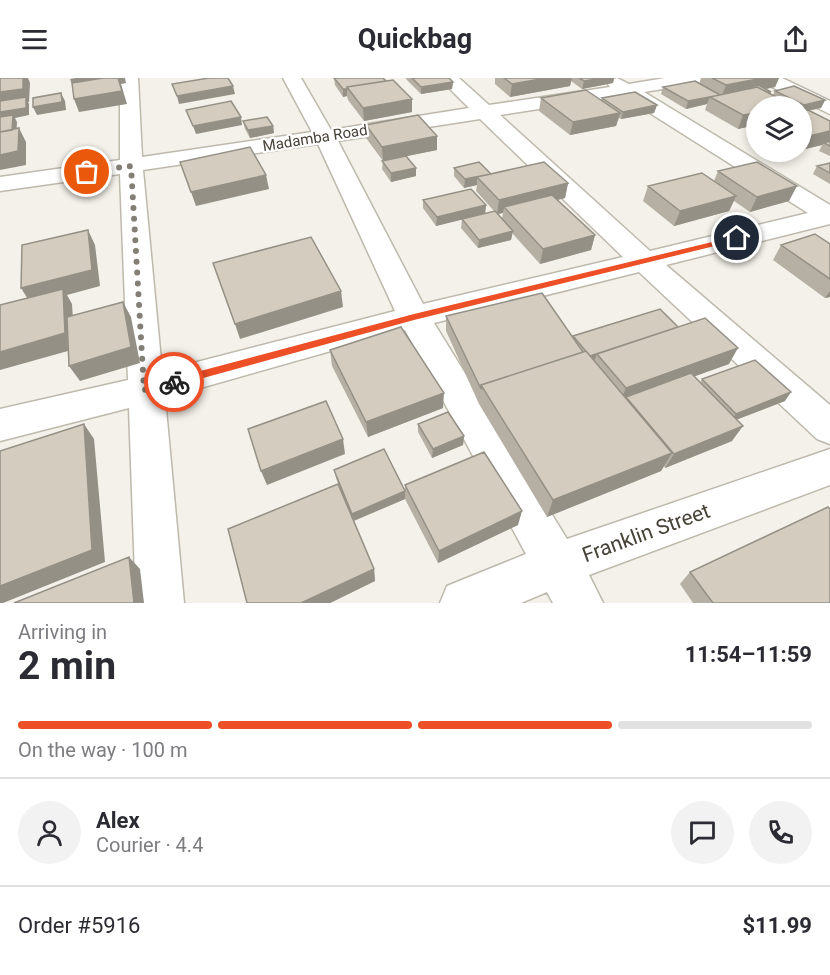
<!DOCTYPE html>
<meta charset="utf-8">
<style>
body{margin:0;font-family:Roboto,sans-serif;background:#f2f2f3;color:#2b2b33;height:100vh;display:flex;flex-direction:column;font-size:22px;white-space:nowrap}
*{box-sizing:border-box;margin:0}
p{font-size:20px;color:#7c7c81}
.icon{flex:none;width:33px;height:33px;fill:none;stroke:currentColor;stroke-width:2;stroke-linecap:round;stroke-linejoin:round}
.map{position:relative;height:525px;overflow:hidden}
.sheet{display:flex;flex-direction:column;background:#fff;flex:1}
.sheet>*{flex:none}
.buttons{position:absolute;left:746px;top:18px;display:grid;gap:12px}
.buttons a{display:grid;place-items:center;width:66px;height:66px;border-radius:50%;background:#fff;box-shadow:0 3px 9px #0003;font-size:30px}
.pin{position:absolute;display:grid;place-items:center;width:51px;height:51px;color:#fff;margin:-26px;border:3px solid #fff;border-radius:50%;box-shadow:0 2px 6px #0007}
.courier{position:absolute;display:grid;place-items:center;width:60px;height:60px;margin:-30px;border:4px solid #ed4f26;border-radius:50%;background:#fff;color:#222;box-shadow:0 2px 8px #0007}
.headline em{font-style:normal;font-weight:700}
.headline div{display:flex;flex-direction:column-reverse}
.headline{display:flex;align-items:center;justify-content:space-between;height:102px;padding:0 18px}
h1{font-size:39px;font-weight:700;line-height:45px}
.bar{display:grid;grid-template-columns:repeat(4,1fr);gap:9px 6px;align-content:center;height:72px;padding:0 18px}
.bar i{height:8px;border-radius:4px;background:#e1e1e2}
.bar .selected{background:#ed4f26}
.bar p{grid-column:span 4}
.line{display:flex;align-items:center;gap:15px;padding:0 18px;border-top:2px solid #e1e1e2}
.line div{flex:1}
.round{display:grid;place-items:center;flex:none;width:63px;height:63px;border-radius:32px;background:#f2f2f3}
header{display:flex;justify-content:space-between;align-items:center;height:78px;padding:0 18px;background:#fff;font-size:27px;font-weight:700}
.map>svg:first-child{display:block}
</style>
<header><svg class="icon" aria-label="menu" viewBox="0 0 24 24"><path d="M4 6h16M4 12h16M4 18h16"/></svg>Quickbag<svg class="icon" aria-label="share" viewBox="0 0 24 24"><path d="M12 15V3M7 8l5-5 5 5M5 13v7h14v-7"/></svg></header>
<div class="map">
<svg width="830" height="525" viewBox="0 0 830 525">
<rect width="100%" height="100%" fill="#f3f1e9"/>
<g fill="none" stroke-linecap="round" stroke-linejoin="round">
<defs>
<path id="minor" d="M120,0H138L142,79L312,54L283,0H301L331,52L469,30L439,0H459L489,27L610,9L608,6L611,2L617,0L629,6L665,0H709L706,4L700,5L644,14L830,127V146L666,187L830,327V366L817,361L639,194L434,245L567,461L830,371V407L589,497L603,525H553L547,514L521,525H440L447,508L526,476L405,252L165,320L184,525H136L129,330L0,363V331L128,302L120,96L0,113V99L120,82ZM623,18L808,135L650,173L500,37ZM480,41L623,179L423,226L338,63ZM318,66L395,233L162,293L143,92Z
M758,0H782L830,23V36L761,4Z"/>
</defs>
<use href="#minor" stroke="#beb9ac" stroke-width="3"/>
<use href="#minor" fill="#fff" fill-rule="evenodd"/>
</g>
<path fill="#b6b0a4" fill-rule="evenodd" d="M334,0L412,34L364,43L348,22L347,18L343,19L335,7Z
M406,0H449L453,4L452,11L421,16L406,1Z
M495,0H614L613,5L582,11L571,3L570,8L510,19L495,6Z
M701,0H779L775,9L766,11L770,15L773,17L775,13L825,22L821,30L808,33L830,43V78L819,73L822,67L801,72V28H756V47L738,51L705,32L707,26L686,31L661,16L663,9L699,6Z
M541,20L601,22L602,20L657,27L654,35L621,41L619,40L616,48L570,57L539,33Z
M243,43L273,48L274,55L250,60L245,51Z
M366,47L437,72L406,78L416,98L391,104L382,91L383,83L366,60Z
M830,85V106L813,96L817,88Z
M454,90L491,96L568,105L565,120L557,122L595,157L591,172L540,186L512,155L511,162L478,170L461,150L462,141L436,148L423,130V122L486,127L485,136L494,133L476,113L477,107L464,110L454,98ZM503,135L502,141L498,136Z
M718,93L789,123L750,134L734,123L729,133L674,148L643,123L648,108L714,103Z
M830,166V219L825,220L773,182L781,167Z
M446,238L573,259V258L678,249L729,286L694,298L700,305L702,301L785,323L736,342L732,363L665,390L664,388L661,393L547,439L479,326L446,253Z
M330,272L443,330L368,359L332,288Z
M418,346L464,358L463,367L432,380L418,354Z
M334,392L405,413V421L354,443L374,491L375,503L330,525H247L345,424L336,400Z
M405,407L518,447L438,485L405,421Z
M690,494L830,525H693L680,506Z"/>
<path fill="#949086" d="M23,0H28L30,5L29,24H28L29,26V37L15,40L17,44L16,61L0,42V14Z
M76,0H125L126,5L121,6L127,26L79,34L74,21L75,14L70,1Z
M546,0H572L570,8L510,19L512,6Z
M603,0H614L613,5L582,11L584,3Z
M763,0H779L775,9L754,13L746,10L744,15L721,20L726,7Z
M453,4L452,11L421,16V9Z
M233,8L235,16L179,26L177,18Z
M343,11H347V18L343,19Z
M61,15L65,23L66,32L37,37L33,29Z
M710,19L707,26L686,31L688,23Z
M412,21V34L364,43L363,30Z
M825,22L821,30L801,34L804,27Z
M657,27L654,35L621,41L623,34Z
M620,35L616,48L570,57L573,44Z
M756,35V47L738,51L743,37Z
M241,39L242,47L196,56L193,48Z
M273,48L274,55L250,60L248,52Z
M19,50L26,64V87L0,92V77Z
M830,53V65H824L822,67L801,72V60Z
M437,58V72L383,83L382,69Z
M416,90V98L391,104V95Z
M266,97L269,111L196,128L191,114Z
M477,99V107L464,110L465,101Z
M568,105L565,120L508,134L504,129L503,135L497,136L499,122Z
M797,108L789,123L750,134L757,119Z
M736,118L729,133L674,148L680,133Z
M486,127L485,136L436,148L437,139Z
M88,152L95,167L100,208L67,217L72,226L75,271L0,292V274L31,226L21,210Z
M513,153L511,162L478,170L479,162Z
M595,157L591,172L540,186L543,171Z
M341,213L343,229L240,261L235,246Z
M830,213V219L825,220Z
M123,224L131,239L140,285L80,303L69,288Z
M678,249L597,276L594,284L589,278Z
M738,270L729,286L629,322L626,319L624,323L619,325L626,310Z
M791,314L785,323L730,344L736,336Z
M444,315L443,330L368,359L366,344Z
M84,346L94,361L105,484L3,525H0V508Z
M743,348L732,363L665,390L674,376Z
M464,358L463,367L432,380L433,371Z
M343,361L345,376L267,407L261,393Z
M672,375L661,393L547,439L553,422Z
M405,413V421L353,443L352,436Z
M522,433L518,447L438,485L439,473Z
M129,479L140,491L144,525H134Z
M374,491L375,503L330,525H301Z"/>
<path fill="#d4cdbf" stroke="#949086" stroke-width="1.5" d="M0,0H23V11L0,14Z
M103,0H118L122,13L74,21L72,5Z
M209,0H228L233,8L177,18L172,6Z
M334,0H383L386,3L347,9V11H343Z
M412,0H449L453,4L421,9Z
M504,0H546L512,6Z
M579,0H603L584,3Z
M712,0H763L726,7Z
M393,2L412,21L363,30L347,9Z
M695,3L720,17L688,23L663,9Z
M758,7L771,14H767L757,9L749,11L746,10Z
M794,8L825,22L804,27L775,13Z
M757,9L792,27L784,28H756V35L743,37L710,19Z
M586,12L620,35L573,44L541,20Z
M635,14L657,27L623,34L602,20Z
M61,15L62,24L33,29V20Z
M26,19V30L0,34V23Z
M231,23L241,39L193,48L186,32Z
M808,32L830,43V53L801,60V34Z
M13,37L12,52L0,54V39Z
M418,37L437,58L382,69L366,47Z
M267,39L273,48L248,52L243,43Z
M19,50L18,73L0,77V54Z
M830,63V68L824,65Z
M250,69L266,97L191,114L180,84Z
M406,78L416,90L391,95L382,83Z
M479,84L491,96L465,101L454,90Z
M544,84L568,105L499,122L477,99Z
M757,84L797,108L757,119L718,93Z
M830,85V95L817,88Z
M702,95L736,118L680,133L648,108Z
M471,111L486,127L437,139L423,122Z
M552,117L595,157L543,171L504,129Z
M495,133L513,153L479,162L462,141Z
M88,152L92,192L21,210L22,167Z
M815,156L830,166V201L781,167Z
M311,159L341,213L235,246L213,185Z
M63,211L65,255L0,274V227Z
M542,215L583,274L481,307V311L446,238Z
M123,224L131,269L69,288L67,239Z
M660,231L678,249L590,278L573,258Z
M705,240L738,270L626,310L597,276Z
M401,249L444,315L366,344L330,272Z
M586,273L672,375L553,422L481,307Z
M755,282L791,314L736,336L702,301Z
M691,295L743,348L674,376L626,319Z
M326,323L343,361L261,393L248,351Z
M448,334L464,358L433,371L418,346Z
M84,346L92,472L0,508V373Z
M384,371L405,413L352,436L334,392Z
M484,374L522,433L439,473L405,407Z
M338,406L374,491L301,525H247L228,451Z
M828,429L830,431V525H713L690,494Z
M129,479L134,525H14Z"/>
<path fill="#ed4f26" d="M737,158L741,160L739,162L414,242L174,308L169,304L174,300L414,236Z"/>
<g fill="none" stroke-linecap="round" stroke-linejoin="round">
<path stroke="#837f76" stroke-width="6" stroke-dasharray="0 10.8" d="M87,94L131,88L144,312L174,304"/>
</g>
<g text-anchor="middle" stroke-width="4.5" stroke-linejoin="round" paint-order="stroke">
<g font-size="15" fill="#474238" stroke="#fff">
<text transform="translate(315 60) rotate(-9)" y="5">Madamba Road</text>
</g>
<g font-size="21" fill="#474238" stroke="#fff">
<text transform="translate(646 455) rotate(-20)" y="7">Franklin Street</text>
</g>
</g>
</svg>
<div class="buttons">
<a><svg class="icon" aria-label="layers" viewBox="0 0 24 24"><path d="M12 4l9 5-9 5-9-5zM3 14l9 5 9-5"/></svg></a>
</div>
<div class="pin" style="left:87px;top:94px;background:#ea580c"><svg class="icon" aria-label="bag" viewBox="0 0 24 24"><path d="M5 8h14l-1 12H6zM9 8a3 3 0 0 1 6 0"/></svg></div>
<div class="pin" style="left:737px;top:160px;background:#1f2937"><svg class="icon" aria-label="home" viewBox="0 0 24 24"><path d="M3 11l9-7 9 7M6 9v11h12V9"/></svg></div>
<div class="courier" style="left:174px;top:304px"><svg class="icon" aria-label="bike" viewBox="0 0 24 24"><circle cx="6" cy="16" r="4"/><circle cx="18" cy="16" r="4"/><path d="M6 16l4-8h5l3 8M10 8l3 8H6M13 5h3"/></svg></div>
</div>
<section class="sheet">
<div class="headline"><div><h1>2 min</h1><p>Arriving in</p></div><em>11:54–11:59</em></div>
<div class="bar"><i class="selected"></i><i class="selected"></i><i class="selected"></i><i></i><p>On the way · 100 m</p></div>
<div class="line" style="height:108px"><a class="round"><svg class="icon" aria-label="person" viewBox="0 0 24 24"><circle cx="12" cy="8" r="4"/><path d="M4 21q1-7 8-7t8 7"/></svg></a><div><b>Alex</b><p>Courier · 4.4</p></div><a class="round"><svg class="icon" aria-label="chat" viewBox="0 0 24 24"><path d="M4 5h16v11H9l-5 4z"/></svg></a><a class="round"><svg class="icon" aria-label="phone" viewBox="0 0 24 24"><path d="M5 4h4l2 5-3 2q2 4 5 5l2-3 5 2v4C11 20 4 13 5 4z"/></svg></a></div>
<div class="line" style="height:78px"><div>Order #5916</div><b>$11.99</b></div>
</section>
